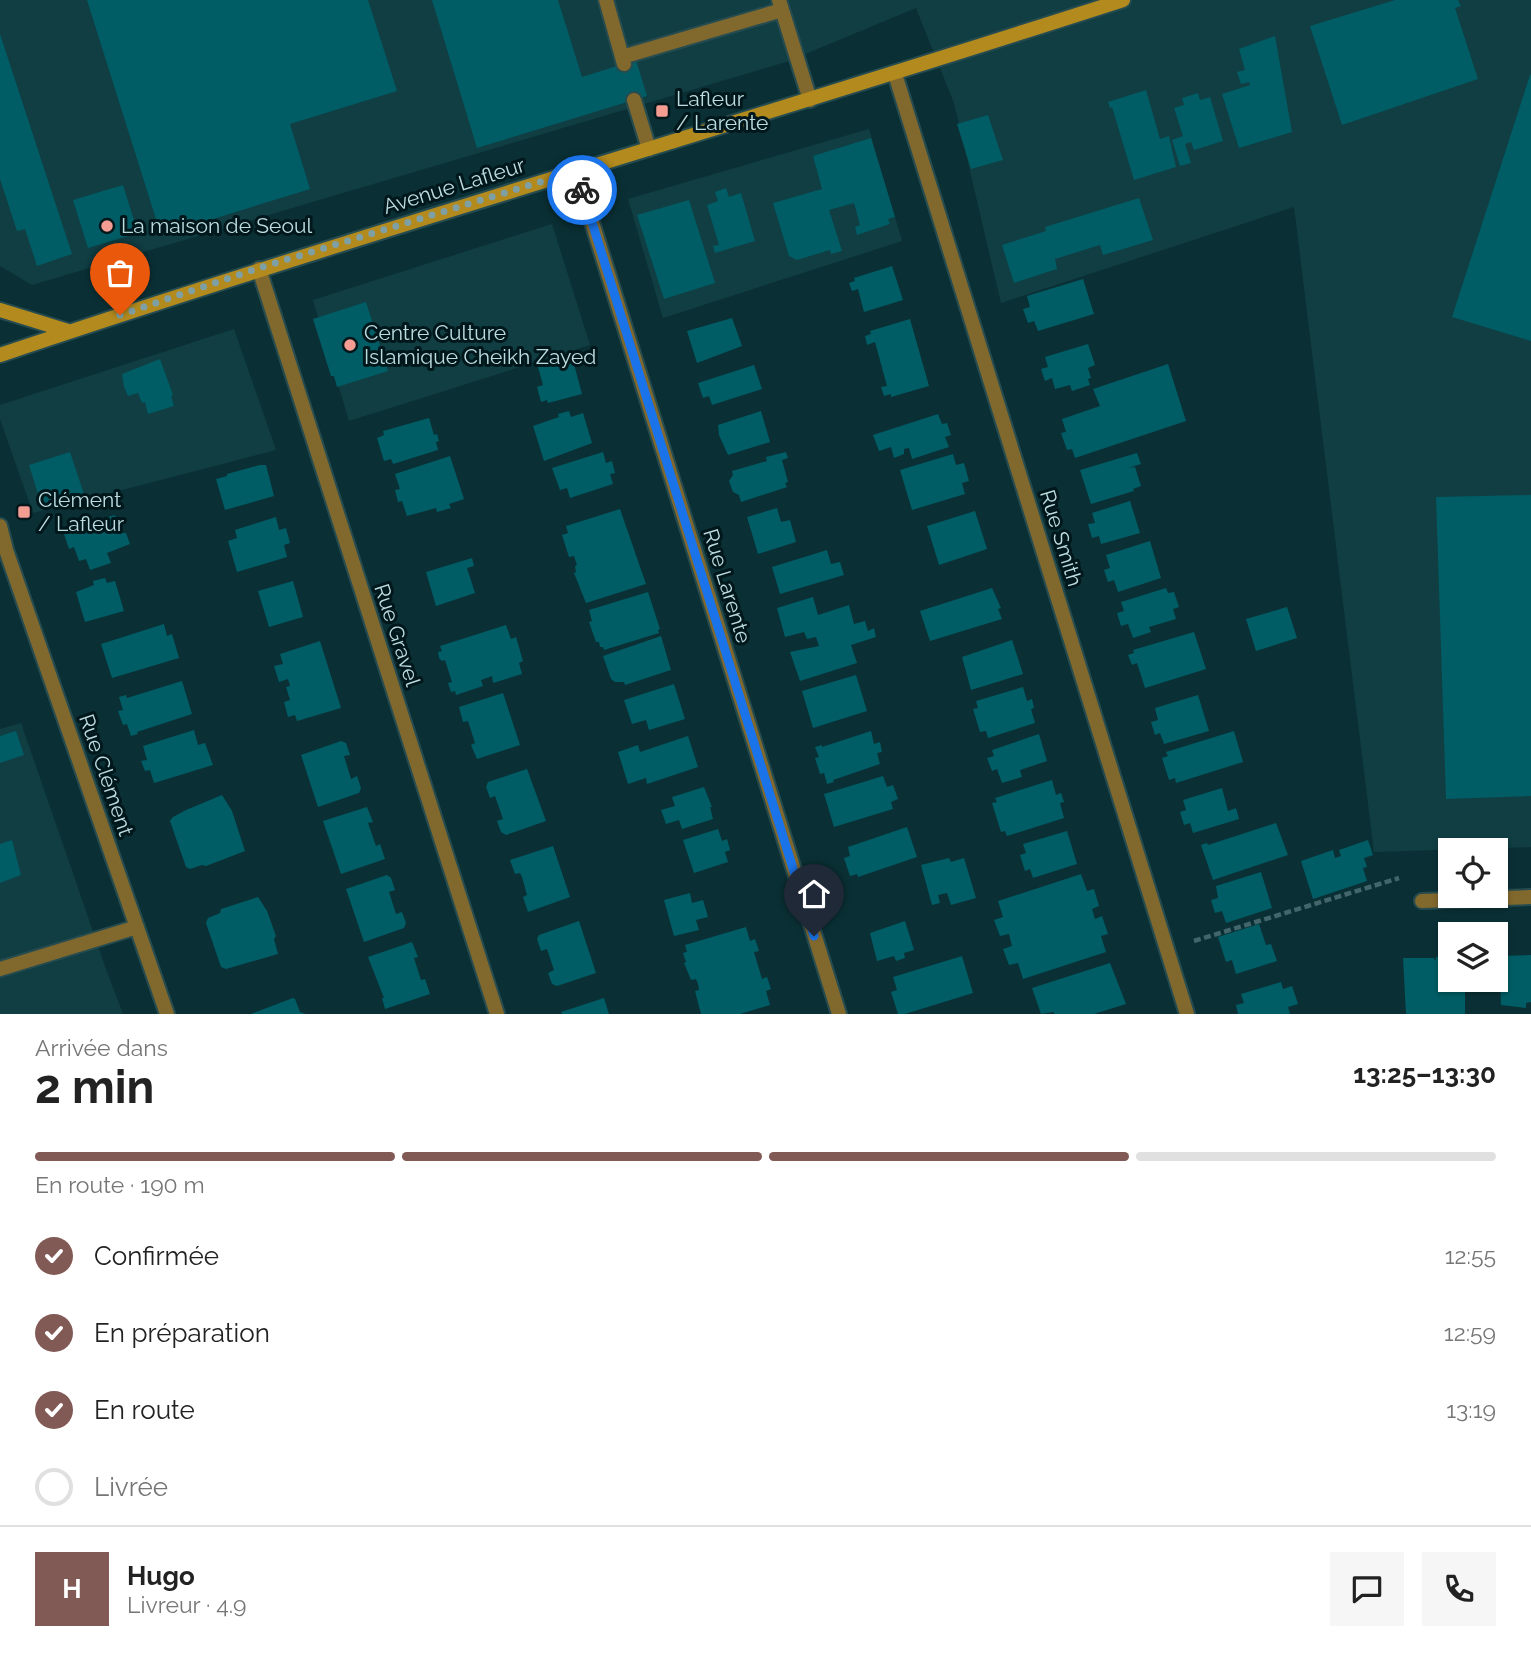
<!DOCTYPE html>
<html lang="fr">
<meta charset="utf-8">
<style>
body{margin:0;font-family:Raleway,sans-serif;background:#f6f6f6;color:#222;height:100vh;display:flex;flex-direction:column;font-size:26px;white-space:nowrap}
*{box-sizing:border-box;margin:0}
p{font-size:23px;color:#767676}
.icon{flex:none;width:38px;height:38px;fill:none;stroke:currentColor;stroke-width:2;stroke-linecap:round;stroke-linejoin:round}
.map{position:relative;height:1014px;overflow:hidden}
.details{display:flex;flex-direction:column;background:#fff;flex:1}
.details>*{flex:none}
.tools{position:absolute;left:1438px;top:838px;display:grid;gap:14px}
.tools a{display:grid;place-items:center;width:70px;height:70px;border-radius:0px;background:#fff;box-shadow:0 2px 5px #0004;font-size:35px}
.pin{position:absolute;display:grid;place-items:center;width:60px;height:60px;color:#fff;margin:-72px -30px;border-radius:50% 50% 50% 0;rotate:-45deg;box-shadow:0 0 7px #0007}
.pin .icon{rotate:45deg}
.courier{position:absolute;display:grid;place-items:center;width:70px;height:70px;margin:-35px;border:5px solid #1a73e8;border-radius:50%;background:#fff;color:#222;box-shadow:0 2px 9px #0007}
.headline em{font-style:normal;font-weight:700}
.headline div{display:flex;flex-direction:column-reverse}
.headline{display:flex;align-items:center;justify-content:space-between;height:119px;padding:0 35px}
h1{font-size:46px;font-weight:700;line-height:52px}
.bar{display:grid;grid-template-columns:repeat(4,1fr);gap:10px 7px;align-content:center;height:84px;padding:0 35px}
.bar i{height:9px;border-radius:5px;background:#e0e0e0}
.bar .active{background:#815955}
.bar p{grid-column:span 4}
.line{display:flex;align-items:center;gap:18px;padding:0 35px;border-top:2px solid #e0e0e0}
.line div{flex:1}
.round{display:grid;place-items:center;flex:none;width:74px;height:74px;border-radius:0px;background:#f6f6f6}
ol{padding:0 35px;list-style:none}
li{display:flex;align-items:center;gap:21px;height:77px}
li p{margin-inline-start:auto}
li .icon{padding:7px;border-radius:50%;background:#815955;color:#fff;stroke-width:4}
li:last-child{color:#767676}
li i{width:38px;height:38px;border:4px solid #e0e0e0;border-radius:50%}
.map>svg:first-child{display:block}
</style>
<div class="map">
<svg width="1531" height="1014" viewBox="0 0 1531 1014">
<rect width="100%" height="100%" fill="#0a3035"/>
<path fill="#103e43" d="M0,0H1531V847L1374,852L1294,207L1001,303L954,103L916,8L786,62L32,285L0,266Z
M869,129L902,241L663,318L628,199Z
M552,224L590,345L349,421L313,300Z
M234,329L276,450L33,513L0,419V405Z
M21,723L107,972L123,1014H0V729Z"/>
<path fill="#005d65" d="M87,0H368L397,91L290,124L310,189L161,235Z
M432,0H558L582,77L636,60L647,96L477,148Z
M1395,0H1458L1461,6L1455,8L1478,79L1342,125L1310,26Z
M0,34L72,254L37,266L25,229L17,231L0,179Z
M1275,36L1292,132L1239,148L1222,94L1250,85L1249,82L1241,84L1237,72L1245,70L1239,49Z
M1530,75H1531V341L1452,317Z
M1146,90L1160,139L1169,136L1176,167L1134,180L1112,107L1110,108L1108,102Z
M1198,93L1200,100L1210,97L1223,141L1194,150L1191,142L1185,144L1191,163L1180,166L1172,140L1183,136L1174,108L1184,105L1182,98Z
M988,115L1003,160L971,169L957,124Z
M871,138L895,217L888,219L890,224L857,235L855,227L860,225L854,203L829,210L842,251L831,254L830,250L797,260L789,256L773,203L822,189L813,156Z
M123,185L138,233L88,248L73,200Z
M726,188L729,197L741,193L755,241L715,253L713,246L719,245L707,205L718,201L715,192Z
M1139,198L1153,240L1103,255L1100,245L1055,259L1057,269L1014,283L1002,245L1046,231L1045,227Z
M689,200L715,283L664,299L637,215Z
M892,266L903,300L864,312L858,289L852,291L849,283L855,281L854,278Z
M1083,279L1094,314L1038,331L1034,321L1028,323L1023,309L1030,307L1027,296Z
M366,302L388,371L337,387L334,376H331L313,319Z
M732,318L742,346L697,363L687,331Z
M910,319L929,386L891,397V394L884,396L881,387L887,386L875,342L867,345L865,336L871,334L870,331Z
M1088,344L1095,365L1088,368L1091,378L1088,379L1090,385L1072,391L1070,385L1055,389L1052,378L1045,381L1041,369L1048,367L1045,357Z
M572,357L582,394L548,403L547,400L541,402L537,387L543,385L538,367Z
M160,359L173,395L171,396L174,406L148,414L145,402L142,403L138,393L128,396L124,387L122,374Z
M1168,364L1186,421L1075,458L1072,449L1067,450L1061,433L1066,432L1062,419L1100,406L1093,389Z
M754,365L762,389L712,405L709,396L703,398L698,383Z
M569,411L571,417L583,413L592,443L544,461L533,426L559,417L558,414Z
M761,411L770,442L728,455L719,435L718,425Z
M938,414L942,424L947,423L951,435L945,437L949,447L912,459L909,448L904,449V454L894,458L891,447L879,451L873,435Z
M429,418L434,435L437,434L439,441L436,442L438,450L393,464L391,459L384,461L377,438L384,435L383,431Z
M70,452L84,494L42,507L29,465Z
M603,452L606,463L612,461L615,473L610,474L613,484L570,498L567,488L560,490L552,468Z
M786,452L788,458L782,460L788,482L785,483L787,487L741,502L739,495L733,492L729,481L733,475L732,471L767,461L766,457Z
M1137,453L1141,464L1128,468L1135,467L1141,486L1133,489L1134,491L1091,504L1080,470Z
M953,454L956,465L964,463L969,481L962,483L965,494L912,510L900,470Z
M450,456L464,499L449,504L451,508L437,512L436,508L407,516L402,501L398,502L395,490L400,489L395,474Z
M260,465H266L274,496L225,510L216,479L227,476V474Z
M1531,495V796L1446,799L1436,497Z
M1130,501L1140,533L1101,544L1099,536L1092,538L1088,524L1095,523L1092,513Z
M777,508L781,522L790,520L796,542L758,554L747,517Z
M620,509L646,584L586,603L574,573L576,572L575,566L577,565L574,556L569,557L562,535L568,533L566,526Z
M975,511L987,549L939,565L927,526Z
M115,515L120,533H126L130,544L107,553L111,563L90,570L86,559L79,561L74,547L69,549L64,534L69,532L68,529Z
M276,517L279,530L286,528L290,543L284,545L287,557L237,572L228,541L237,538L235,530Z
M1150,541L1161,578L1118,592L1114,580L1108,582L1104,570L1110,568L1106,555Z
M827,550L831,564L840,562L844,575L780,594L772,567Z
M472,558L474,566L467,568L475,593L436,606L426,572Z
M105,578L107,583L115,581L124,611L85,622L76,592L94,585L93,581Z
M293,581L303,617L269,627L258,591Z
M992,588L1001,608L998,609L1002,619L930,641L920,611Z
M1166,588L1168,593L1174,592L1179,607L1173,609L1176,619L1149,627L1151,632L1133,638L1128,624L1121,626L1117,613L1124,611L1121,602Z
M648,592L660,629L658,630L659,633L604,650L603,647H600L599,642H596L589,622L592,621L589,610Z
M813,597L818,615L849,605L854,624L865,621L868,631L874,628L876,637L851,645L857,663L800,681L790,652L819,646L816,637L807,639L804,632L785,637L777,608Z
M1287,607L1297,638L1256,651L1246,619Z
M164,624L167,636L172,634L179,658L112,678L101,644Z
M506,625L511,639L516,637L523,661L519,663L522,674L493,683L492,676L481,680L483,686L456,695L455,691L451,692L448,683L452,682L445,660L442,661L439,658L438,652L442,651L440,646Z
M1194,632L1206,669L1145,688L1137,663L1132,665L1128,655L1134,653L1133,650Z
M661,636L671,670L625,685L624,682H615L611,679L603,656Z
M1012,640L1023,674L971,690L962,657Z
M320,641L341,708L297,721L295,715L288,717L284,702L290,700L286,687L290,686L288,679L279,682L274,666L283,664L280,654Z
M856,675L867,711L813,728L802,691Z
M182,681L192,714L137,732L138,734L131,736L127,724L123,725L118,711L123,710L119,697L126,695L127,698Z
M674,684L685,719L649,730L646,720L632,724L624,700Z
M1023,687L1027,701L1032,699L1034,708L1031,709L1035,723L988,738L986,731L980,732L973,709L978,708L976,701Z
M503,693L520,745L477,759L471,745L475,743L468,721L463,722L459,707Z
M1198,695L1209,731L1164,744L1160,733L1155,735L1151,722L1158,720L1155,708Z
M194,730L198,745L205,743L213,765L154,783L150,770L145,771L141,761L147,760L143,746Z
M16,731L24,755L0,763V736Z
M871,731L874,744L880,742L882,752L877,753L880,764L833,780L834,782L827,784L824,773L820,774L815,758L819,757L815,747L822,745V747Z
M1234,731L1243,762L1176,783L1175,778L1169,780L1162,758L1168,756L1166,752Z
M1039,734L1047,761L1020,770L1022,777L1002,783L997,769L992,771L987,758L994,756L992,750Z
M688,736L698,767L647,784L646,778L628,784L618,752L638,745L640,752Z
M341,741L346,743L350,755L344,756L351,779L357,776L361,788L359,793L318,807L301,755Z
M527,769L546,821L506,835L501,832L497,821L503,819L495,796L490,798L486,787L488,782Z
M883,776L887,787L893,785L898,799L891,802L893,809L834,827L824,794Z
M1052,780L1056,795L1061,793L1064,802L1060,803L1064,818L1007,836L1005,831L1001,832L992,803L997,802L995,798Z
M704,787L712,807H710L713,819L682,829L679,820L666,824L661,810L675,806L672,797Z
M1222,788L1228,811L1236,808L1239,819L1193,833L1190,823L1184,825L1180,812L1186,810L1183,800Z
M222,795L232,811L245,851L206,866L202,865L190,869L186,867L170,821L173,817L186,810Z
M367,807L373,822L368,823L376,846L380,844L385,859L341,874L323,821Z
M1276,823L1288,855L1213,880L1201,845L1207,843L1208,845Z
M907,827L917,857L858,877L857,874L850,876L844,858L850,856L848,847Z
M718,829L722,841L727,839L730,850L725,852L728,862L694,873L683,840Z
M1067,831L1077,864L1033,878L1030,869L1025,871L1020,855L1026,853L1023,844Z
M12,840L21,875L0,883V844Z
M1368,840L1373,855L1364,858L1367,867L1363,868L1367,881L1313,899L1301,861L1333,850L1335,858L1341,856L1339,850Z
M553,846L570,897L528,912L523,897L527,895L522,877L520,873L515,874L510,860Z
M949,858L951,862L964,858L976,898L951,905L947,893L938,895L940,903L932,905L921,865Z
M1261,872L1272,908L1226,923L1222,911L1215,913L1211,900L1218,898L1216,886Z
M1081,874L1087,891L1094,889L1099,906L1092,909L1095,919L1102,916L1108,934L1101,936L1106,952L1023,979L1018,963L1009,965L1003,949L1012,946L1009,934L1000,936L994,920L1003,917L998,901Z
M387,875L391,878L395,890L389,892L396,914L402,912L406,923L404,928L364,942L346,889Z
M690,893L692,903L703,900L708,917L696,920L699,930L674,936L664,900Z
M258,897L267,911L276,936L274,939L278,954L226,969L221,967L206,923L208,918L220,913L221,909Z
M579,921L596,973L557,986L552,984L548,973L554,970L547,949L541,951L537,939L539,935Z
M905,921L914,950L904,953L905,958L896,961L894,956L877,961L870,933Z
M1259,924L1266,945L1271,944L1277,961L1236,974L1232,960L1226,962L1218,937Z
M746,927L750,941L755,939L759,951L754,952L762,979L767,977L771,989L766,991L770,1005L740,1014H701L695,991L699,990L698,984L696,979L691,980L684,963L686,962L683,953L687,952L685,945Z
M412,942L418,957L414,958L421,980L425,979L430,994L385,1009L382,998H384L368,957Z
M1531,955V1002L1526,1003V1008L1501,1005L1499,956Z
M962,956L973,993L905,1014H898L891,992L897,990L893,977Z
M1451,956V980H1465V1014H1406L1403,958H1434L1435,961L1436,957Z
M1110,963L1126,1004L1094,1014H1054V1012L1041,1014L1032,988Z
M1281,982L1283,989L1292,986L1298,1004L1288,1007L1290,1014H1238L1236,1005L1244,1003L1241,994Z
M293,998L295,999L300,1012L306,1014H251Z
M604,998L609,1014H562L561,1012Z"/>
<g fill="none" stroke-linecap="round" stroke-linejoin="round">
<defs>
<path id="lane" d="M606,0L622,57
M779,0L810,100
M624,64L622,57L782,10
M634,100L649,149"/>
<path id="street" d="M895,74L1187,1014
M576,171L839,1014
M259,269L497,1014
M0,526L6,550L167,1014
M1422,901L1531,897
M0,969L137,927"/>
<path id="secondary" d="M0,310L68,331
M0,355C372,230 749,121 1123,0"/>
</defs>
<use href="#lane" stroke="#264c50" stroke-width="18"/>
<use href="#street" stroke="#264c50" stroke-width="18"/>
<use href="#secondary" stroke="#264c50" stroke-width="18"/>
<path stroke="#42666b" stroke-width="4.5" stroke-dasharray="7 3.5" stroke-linecap="butt" d="M1194,941L1399,878"/>
<use href="#lane" stroke="#81682d" stroke-width="14"/>
<use href="#street" stroke="#81682d" stroke-width="14"/>
<use href="#secondary" stroke="#b38a1e" stroke-width="14"/>
</g>
<g fill="none" stroke-linecap="round" stroke-linejoin="round">
<path stroke="#7ea0a4" stroke-width="7" stroke-dasharray="0 12.6" d="M120,315L259,268L576,171L582,190"/>
<path stroke="#1a73e8" stroke-width="9" d="M582,190L814,936"/>
</g>
<g fill="#f59c93" stroke="#00171b" stroke-width="2.5">
<rect x="655" y="104" width="14" height="14" rx="3.5"/>
<circle cx="107" cy="226" r="7"/>
<circle cx="350" cy="345" r="7"/>
<rect x="17" y="505" width="14" height="14" rx="3.5"/>
</g>
<g text-anchor="middle" stroke-width="6" stroke-linejoin="round" paint-order="stroke">
<g font-size="21" fill="#bcdce0" stroke="#00171b" text-anchor="start">
<text x="676" y="106">Lafleur<tspan x="676" dy="24">/ Larente</tspan></text>
<text x="121" y="233">La maison de Seoul</text>
<text x="364" y="340">Centre Culture<tspan x="364" dy="24">Islamique Cheikh Zayed</tspan></text>
<text x="38" y="507">Clément<tspan x="38" dy="24">/ Lafleur</tspan></text>
</g>
<g font-size="21" fill="#bcdce0" stroke="#00171b">
<text transform="translate(454 186) rotate(-17)" y="7">Avenue Lafleur</text>
<text transform="translate(1061 538) rotate(73)" y="7">Rue Smith</text>
<text transform="translate(727 586) rotate(73)" y="7">Rue Larente</text>
<text transform="translate(397 635) rotate(72)" y="7">Rue Gravel</text>
<text transform="translate(106 775) rotate(71)" y="7">Rue Clément</text>
</g>
</g>
</svg>
<div class="tools">
<a><svg class="icon" aria-label="locate" viewBox="0 0 24 24"><circle cx="12" cy="12" r="6"/><path d="M12 2v4M12 18v4M2 12h4M18 12h4"/></svg></a>
<a><svg class="icon" aria-label="layers" viewBox="0 0 24 24"><path d="M12 4l9 5-9 5-9-5zM3 14l9 5 9-5"/></svg></a>
</div>
<div class="pin" style="left:120px;top:315px;background:#ea580c"><svg class="icon" aria-label="bag" viewBox="0 0 24 24"><path d="M5 8h14l-1 12H6zM9 8a3 3 0 0 1 6 0"/></svg></div>
<div class="pin" style="left:814px;top:936px;background:#1f2937"><svg class="icon" aria-label="home" viewBox="0 0 24 24"><path d="M3 11l9-7 9 7M6 9v11h12V9"/></svg></div>
<div class="courier" style="left:582px;top:190px"><svg class="icon" aria-label="bike" viewBox="0 0 24 24"><circle cx="6" cy="16" r="4"/><circle cx="18" cy="16" r="4"/><path d="M6 16l4-8h5l3 8M10 8l3 8H6M13 5h3"/></svg></div>
</div>
<section class="details">
<div class="headline"><div><h1>2 min</h1><p>Arrivée dans</p></div><em>13:25–13:30</em></div>
<div class="bar"><i class="active"></i><i class="active"></i><i class="active"></i><i></i><p>En route · 190 m</p></div>
<ol>
<li><svg class="icon" aria-label="check" viewBox="0 0 24 24"><path d="M5 12l5 5 9-10"/></svg>Confirmée<p>12:55</p></li>
<li><svg class="icon" aria-label="check" viewBox="0 0 24 24"><path d="M5 12l5 5 9-10"/></svg>En préparation<p>12:59</p></li>
<li><svg class="icon" aria-label="check" viewBox="0 0 24 24"><path d="M5 12l5 5 9-10"/></svg>En route<p>13:19</p></li>
<li><i></i>Livrée</li>
</ol>
<div class="line" style="height:126px"><b class="round" style="background:#815955;color:#fff">H</b><div><b>Hugo</b><p>Livreur · 4.9</p></div><a class="round"><svg class="icon" aria-label="chat" viewBox="0 0 24 24"><path d="M4 5h16v11H9l-5 4z"/></svg></a><a class="round"><svg class="icon" aria-label="phone" viewBox="0 0 24 24"><path d="M5 4h4l2 5-3 2q2 4 5 5l2-3 5 2v4C11 20 4 13 5 4z"/></svg></a></div>
</section>
